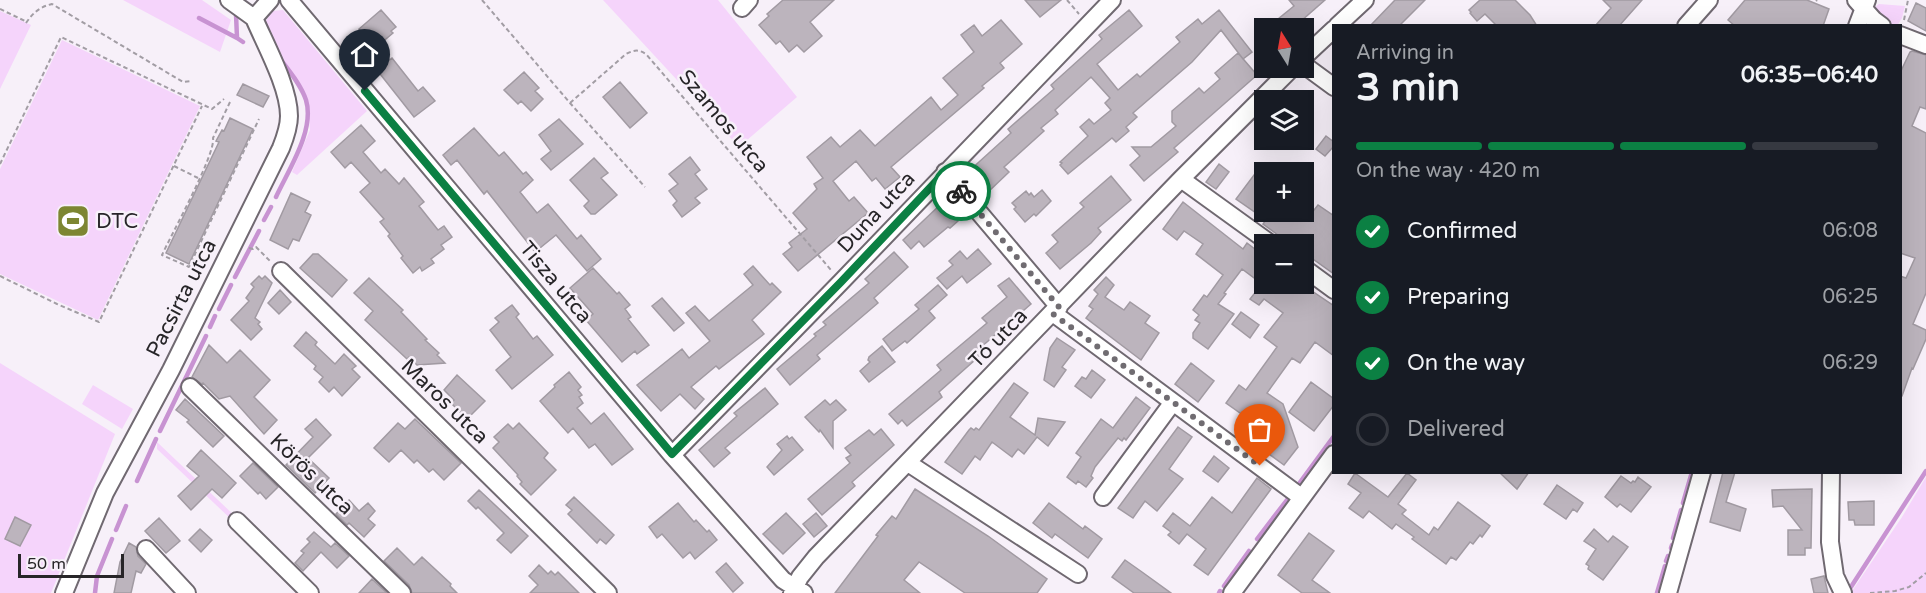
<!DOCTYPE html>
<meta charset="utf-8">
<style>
body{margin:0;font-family:"Varela Round",sans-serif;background:#242831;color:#f1f3f6;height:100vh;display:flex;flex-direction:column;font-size:22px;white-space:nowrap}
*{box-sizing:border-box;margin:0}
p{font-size:20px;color:#9ea1a6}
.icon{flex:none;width:33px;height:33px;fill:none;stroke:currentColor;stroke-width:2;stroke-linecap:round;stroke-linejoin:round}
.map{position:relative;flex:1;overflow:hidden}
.side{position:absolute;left:1332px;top:24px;width:570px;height:450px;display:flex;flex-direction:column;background:#171b24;border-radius:0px;box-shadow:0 6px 24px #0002}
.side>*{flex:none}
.needle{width:39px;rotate:349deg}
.buttons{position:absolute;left:1254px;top:18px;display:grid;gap:12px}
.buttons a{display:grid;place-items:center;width:60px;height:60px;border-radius:0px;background:#171b24;box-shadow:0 6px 24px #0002;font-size:30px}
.scale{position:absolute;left:18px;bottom:15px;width:106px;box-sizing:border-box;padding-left:6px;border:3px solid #272528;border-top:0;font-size:16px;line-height:21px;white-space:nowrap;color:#272528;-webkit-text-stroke:4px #f7f0f9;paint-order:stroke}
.pin{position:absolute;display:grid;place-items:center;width:51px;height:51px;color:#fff;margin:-62px -26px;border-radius:50% 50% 50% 0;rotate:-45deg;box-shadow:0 0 6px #0007}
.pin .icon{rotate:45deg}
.courier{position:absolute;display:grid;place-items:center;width:60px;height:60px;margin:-30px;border:4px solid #0b8043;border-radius:50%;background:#fff;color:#222;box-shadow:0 2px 8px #0007}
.summary em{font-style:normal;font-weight:800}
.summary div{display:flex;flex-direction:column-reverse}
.summary{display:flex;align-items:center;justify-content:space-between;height:102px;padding:0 24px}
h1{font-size:39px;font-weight:800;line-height:45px}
.bar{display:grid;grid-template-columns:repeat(4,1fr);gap:9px 6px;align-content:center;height:72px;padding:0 24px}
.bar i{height:8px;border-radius:4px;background:#363941}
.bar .on{background:#0b8043}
.bar p{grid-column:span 4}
ol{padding:0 24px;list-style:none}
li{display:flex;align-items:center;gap:18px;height:66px}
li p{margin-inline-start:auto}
li .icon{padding:6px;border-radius:50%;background:#0b8043;color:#fff;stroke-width:4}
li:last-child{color:#9ea1a6}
li i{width:33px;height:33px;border:3px solid #363941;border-radius:50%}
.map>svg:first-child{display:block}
</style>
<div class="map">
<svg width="1926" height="593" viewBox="0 0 1926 593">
<rect width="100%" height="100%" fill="#f7f0f9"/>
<path fill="#f5d4fb" d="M123,0H202L231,20L220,52Z
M603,0H718L797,97L739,147Z
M1879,4L1905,6L1902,18L1897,26C1886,22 1880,17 1875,7Z
M283,10L367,111L297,175L292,172L310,130L307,97L282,58L265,23L271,11Z
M0,11L31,25L0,89Z
M62,40L200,106L98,320L0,274V169Z
M0,363L115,434L51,593H0Z
M93,385L133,409L122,429L82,404Z
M157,442L238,519L234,522L157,449Z
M1926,477V593H1853L1852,591L1902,517Z"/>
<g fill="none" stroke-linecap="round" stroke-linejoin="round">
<path stroke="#c893d2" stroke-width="4.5" d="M236,14L237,38L243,42
M199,18L237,38
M276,197C289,169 315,130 306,100C301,85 290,72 281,60
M264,220L271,207
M235,277L259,231
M219,309L231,285
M210,327L215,316
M160,431L206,336
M137,481L156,439
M1298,485L1334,436
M1683,503L1692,472
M116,530L126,506
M1673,538L1681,510
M1257,539L1290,496
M1671,548L1672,545
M1666,561L1668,556
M1224,586L1249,551
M1849,590L1926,471
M95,593L97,576L112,539
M1219,593L1220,591
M1657,593L1665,566"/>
</g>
<path fill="#bcb4bd" stroke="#a19aa2" stroke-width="1.5" d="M783,0H834L810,22L822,36L804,52L797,45L789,52L780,41L776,44L759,25L769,16L767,14Z
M1025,0H1061L1040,17Z
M1289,0H1325L1293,28H1267L1294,6Z
M1395,0H1425L1399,26H1370Z
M1480,0H1515L1530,15L1537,26H1497L1485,14L1477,21L1470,13L1471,12L1469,10Z
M1603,0H1642L1619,26H1595L1611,8Z
M1745,0H1807L1829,9L1823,26H1735L1728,20Z
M1916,3L1926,8V31L1908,21Z
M381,10L396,27L391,31L393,33L373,50L362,37L364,35L359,29Z
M1129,10L1142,26L1097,64L1118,90L1137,74L1140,77L1180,42L1176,37L1198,19L1202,24L1219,10L1252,52L1243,59L1221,30L1192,62L1133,113L1137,117L1126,127L1129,131L1116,142L1112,138L1068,174L1060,165L1062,163L1060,162L1088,136L1080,127L1089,119L1094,124L1111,110L1105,103L1110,98L1091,77L1055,110L1058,114L1041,128L1044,131L1004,167L1009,172L986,194L977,185L980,183L969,171L1011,133L1008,129L1054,89L1051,85L1102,39L1099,35Z
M1001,20L1022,44L1000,63L1004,68L982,86L984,88L891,167L900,177L885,189L876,178L872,181L856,161L833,181L849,201L854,197L868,213L798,271L783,254L792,247L789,243L807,229L793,213L817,189L814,184L823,178L807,157L831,137L840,147L860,130L875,146L931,97L941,110L958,95L943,78L974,52L961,35L974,25L982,36Z
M1912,51L1926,55V109L1920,107L1912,126L1926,133V293L1913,324L1926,330V339L1913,369L1912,368L1902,396H1900V276L1906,278L1915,258L1900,253V73L1910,52Z
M1238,53L1257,75L1174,148L1178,152L1144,181L1130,165L1140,156L1132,147H1151L1176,126L1172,122V111L1199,88L1204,93L1220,79L1215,73Z
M392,58L418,91L423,87L435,101L414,117L377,70Z
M524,72L539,88L535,91L543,99L531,111L521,101L518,104L504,90Z
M620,82L647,113L630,128L603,97Z
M243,84L269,96L263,107L237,95Z
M230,118L253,129L189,264L166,253L219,142L216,141L222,130L224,131Z
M559,119L583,144L551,170L541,159L551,151L539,135Z
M361,125L375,141L363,152L381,173L385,169L399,184L404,178L424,202L419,206L438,230L444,226L452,237L441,245L444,249L431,259L434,263L422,271L420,267L413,273L401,258L403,256L388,236L390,234L380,222L384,219L360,192L370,183L351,162L345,168L331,152Z
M474,128L499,156L504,152L523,174L526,172L533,180L520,192L537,213L548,204L577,239L581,235L601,259L587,271L556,235L535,252L487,191L484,194L457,160L451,165L443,155Z
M1326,136L1334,142V146L1325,156L1316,149Z
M690,157L700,170L695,174L707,189L695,198L700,203L682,217L673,205L677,201L669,191L678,184L669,174Z
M594,158L608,173L601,178L617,195L595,214H591L584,206L589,201L570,180Z
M1219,164L1229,172L1216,189L1206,182Z
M1257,171L1264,177V212H1296L1307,219L1318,205L1334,216V274L1310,257L1308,259L1304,258V244H1290L1263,224L1266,220L1236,199Z
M1111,176L1131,200L1098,228L1101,232L1091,243L1060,269L1046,253L1058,242L1052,235L1084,207L1080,203Z
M1042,190L1051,201L1036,216L1034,214L1025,222L1014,209L1016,207L1012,203L1026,191L1029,195L1031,193L1034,197Z
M291,193L310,202L305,212L311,215L299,241L293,239L288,249L270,240Z
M1183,202L1243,249L1247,243L1264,256V284H1287L1298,292L1303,285L1334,306V356L1315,342L1300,363L1292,358L1267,393L1283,404L1298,447L1284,465L1258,446L1264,438L1262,436L1264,430L1226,403L1239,385L1246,390L1277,347L1264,337L1283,313L1264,299L1259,305L1250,299L1262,284L1242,269L1224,293L1226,294L1218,304L1234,314L1208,349L1193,338V333L1200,323L1195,320L1199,315L1193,310L1204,295L1207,297L1223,275L1196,254L1203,244L1184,231L1177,240L1163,229Z
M942,203L958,221L950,228L948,227L924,247L919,241L911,249L903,240Z
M978,249L991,264L967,283L962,276L947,289L937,278L953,265L949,261L960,251L967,259Z
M894,252L908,267L874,298L878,303L817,355L820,359L790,385L777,369L816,336L814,334L826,325L823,322L869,283L865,279Z
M313,254H318L347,280L332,297L300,268Z
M753,266L770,285L772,283L781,292L752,320L764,334L719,369L716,366L691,387L704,399L695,409L680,394L661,411L637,385L682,349L689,358L710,341L686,313L695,306L709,321L753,285L744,274Z
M593,268L617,294L619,292L630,305L625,309L631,317L628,319L649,345L637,354L635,351L622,362L586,320L593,314L570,288Z
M259,276L262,279L265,276L272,283L255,318L260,322L258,324L262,329L251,340L231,320L249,301L246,298L254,287L251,284Z
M1106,277L1114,285L1105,297L1124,310L1130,302L1150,316L1145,323L1159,333L1141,360L1086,318L1093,309L1089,306L1098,294L1094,290Z
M369,278L403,310L401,312L427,339L425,340L439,353L437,355L445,363L417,365L409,357L407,359L365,320L373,311L354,293Z
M1009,278L1031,304L980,348L984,352L939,392L942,397L907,426L902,420L898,424L889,414L941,370L937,365L987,323L982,318L1007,297L998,286Z
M938,285L947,295L929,311L935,318L907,343L905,341L892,351L883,339L919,309L915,305Z
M280,290L291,302L279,314L268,303Z
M662,298L684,323L674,331L652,306Z
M512,305L519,314L516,317L533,339L537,336L553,355L512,389L496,370L511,357L490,330L499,322L495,318Z
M1241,312L1259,325L1250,338L1232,324Z
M306,332L317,342L315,345L335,364L344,354L356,366L352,369L360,377L342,396L334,387L329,392L319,382L323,377L314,369L316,366L294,346Z
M1057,338L1075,350L1062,367L1066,370L1054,387L1044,380L1050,348Z
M209,345L227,363L240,350L270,380L254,397L277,420L264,434L230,396L219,399L203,383L202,384L192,377Z
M882,346L895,362L869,382L860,371L870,362L868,360L869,357Z
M1191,363L1214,381L1198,402L1175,384Z
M1092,370L1105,380L1091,398L1075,386L1082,377L1086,379Z
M569,372L581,387L578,390L582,395L579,397L583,403L577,408L591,424L604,413L633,449L612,465L595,444L589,448L573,428L568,433L540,401L555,387L554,385Z
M457,375L485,401L467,419L451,403L454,400L444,390Z
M1311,382L1334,399V405L1314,431L1289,412Z
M1014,383L1028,393L1010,417L1035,435L1038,418L1065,422L1048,446L1037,437L1024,454L1018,449L1012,457L992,442L980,460L975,456L962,474L945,462L969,430L971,428L974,430L976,428L979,430Z
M765,388L778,404L725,448L730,453L714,467L699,450L737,416L734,413Z
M1136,397L1150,408L1126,440L1124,438L1122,441L1118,438L1095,467L1091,476L1093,478L1086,487L1078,481L1076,484L1067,477L1081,457L1076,453L1101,419L1113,428Z
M185,399L224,436L213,447L187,422L189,420L176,410Z
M825,400L830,405L836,400L846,410L833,421V448L820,430L819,432L805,417Z
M316,419L331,435L308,458L329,478L315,493L286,465L313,437L305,429Z
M415,419L461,463L444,480L433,469L429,472L417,460L414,463L401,450L389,462L374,448L398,423L405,429Z
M519,423L548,453L544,458L556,470L531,495L520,484L522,482L517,476L518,475L493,448L499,442L494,437L508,424L513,429Z
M1178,427L1192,437L1169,469L1183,479L1157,511L1145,501L1133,518L1118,508Z
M881,429L894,445L852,482L855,486L822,515L808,499L850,463L846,458L851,455L845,448L869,430L874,435Z
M787,436L789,439L792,437L803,450L774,475L767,467L782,450L777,444Z
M201,450L236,483L222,498L212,489L191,510L178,496L199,476L187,466Z
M1214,456L1229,468L1218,482L1203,471Z
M253,463L278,487L266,499L260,492L258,494L240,476Z
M1499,472H1529L1517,489Z
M1723,472H1735L1726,502L1746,509L1740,531L1710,522Z
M1355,473L1388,497L1407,473L1416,480L1398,504L1406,510L1402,514L1429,535L1434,527L1438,530L1458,502L1490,526L1482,537L1480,535L1473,544L1470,542L1456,560L1451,557L1446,564L1412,539L1414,537L1396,524L1392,529L1369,511L1363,518L1349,508L1361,493L1348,484Z
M1621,476L1631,483L1633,481L1635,482L1638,477L1651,487L1631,512L1620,504L1617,507L1605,497Z
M1257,478L1271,489L1208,575L1194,565L1206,549L1187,534L1179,544L1168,535L1171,532L1163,526L1173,513L1190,526L1212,497L1232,513Z
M1557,485L1583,503L1577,512L1573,509L1566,519L1544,504Z
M915,489L988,536L1047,579L1037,593H965L919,562L904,580L920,593H835L878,536L876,535L892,516L896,519Z
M1812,489L1811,548H1805V555H1788V530H1802L1783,506L1773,507L1772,490Z
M479,490L528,536L511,553L497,540L504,533L478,507L476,509L468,501Z
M574,497L614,535L606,544L600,539L597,543L568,514L572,510L566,505Z
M349,500L359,511L368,503L375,511L368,519L375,525L364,537L349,523L347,525L336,514Z
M1874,501V525H1855L1854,520H1849L1848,502Z
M678,503L694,522L696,520L707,532L709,530L717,540L695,559L690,552L683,558L662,534L657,538L649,527Z
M1049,503L1083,529L1085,526L1102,539L1088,558L1055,534L1052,538L1033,523Z
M786,513L805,533L783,554L763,534Z
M816,513L827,526L814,537L803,524Z
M15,517L31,525L20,546L5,539Z
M159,518L180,541L166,553L145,531Z
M200,529L212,540L201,552L189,540Z
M1594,529L1608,542L1613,536L1628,547L1603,580L1588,569L1589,566L1586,564L1596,549L1584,541Z
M314,532L331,547L335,543L349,556L337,568L321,552L303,571L295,563L304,553L301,551L310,542L307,539Z
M1309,533L1334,551L1312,580L1330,593H1302L1278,575Z
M129,543L136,547L138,556L146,564L141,573L136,571L131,593H114L120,562Z
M397,548L414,565L422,557L451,584L450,586L457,593H412L409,585L384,561Z
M1125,560L1142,572L1171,593H1134L1112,577Z
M726,563L743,583L733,592L716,572Z
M539,565L548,574L551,571L555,575L558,572L579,593H530L538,585L529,576Z
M1824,576L1828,593H1814L1811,579Z
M372,579L387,593H359Z"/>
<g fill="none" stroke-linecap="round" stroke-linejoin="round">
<defs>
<path id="minor" d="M229,0L254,18
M289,0L672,455L783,580L804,593
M1856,0L1874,20L1882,26
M742,8L749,0
M254,18L270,0
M1337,26L1365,0
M1686,26L1709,0
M1857,26L1867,0
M1900,35L1926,45
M1304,57L1334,29
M1304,65L1334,87
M945,172L1059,307
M1181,179L1271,244
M1304,268L1334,290
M281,271L608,593
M1053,313L1301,497
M190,387L402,593
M672,455L841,282L1112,0
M908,463L1078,574
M1831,472L1830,542L1835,576L1843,593
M1103,497L1173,402
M237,521L310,593
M146,549L187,593
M64,593L105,493L171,370L281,148C285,138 289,127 289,116C289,87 265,44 254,18
M792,593L800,577L816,557L1181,179L1292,68
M1232,593L1334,454
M1668,593L1702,472"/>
</defs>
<use href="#minor" stroke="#706971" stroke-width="20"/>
<path stroke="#a29da4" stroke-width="2" stroke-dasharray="4.5 3" stroke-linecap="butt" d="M482,0L570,103L645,187
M1067,0L1079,14
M1816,1L1817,0
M0,9L27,22
M1904,20L1908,0
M26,23C33,13 39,7 52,4L183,82L192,81
M230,102L213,138C216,154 171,235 162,255L189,267L259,119
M570,103L626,54C634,50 638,49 646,54L831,270
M0,164L61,37L212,109L224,99
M174,166L198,178
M249,248L253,249L256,247L270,261
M0,276L57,304L99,322L202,106
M1870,593L1895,591L1909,587L1926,573"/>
<use href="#minor" stroke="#fff" stroke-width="16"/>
</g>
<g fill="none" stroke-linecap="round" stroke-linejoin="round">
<path stroke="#706c71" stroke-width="6" stroke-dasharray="0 10.8" d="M961,191L1059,307L1053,314L1260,466"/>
<path stroke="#0b8043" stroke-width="8" d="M365,91L672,454L841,282L945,172L961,191"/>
</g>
<defs>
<symbol id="stadium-square" viewBox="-11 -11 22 22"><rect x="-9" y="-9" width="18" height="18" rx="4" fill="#7d8632" stroke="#f7f0f9"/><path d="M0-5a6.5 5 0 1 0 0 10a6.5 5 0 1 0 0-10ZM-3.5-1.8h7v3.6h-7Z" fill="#fff"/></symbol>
</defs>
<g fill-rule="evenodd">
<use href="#stadium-square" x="54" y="202" width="38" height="38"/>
</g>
<g text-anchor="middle" stroke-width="5" stroke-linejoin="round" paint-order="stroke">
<g font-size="21" fill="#272528" stroke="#f7f0f9">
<text transform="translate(724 121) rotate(50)" y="7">Szamos utca</text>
<text transform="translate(876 212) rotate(-47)" y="7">Duna utca</text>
<text transform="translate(556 282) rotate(50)" y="7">Tisza utca</text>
<text transform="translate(181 298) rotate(-63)" y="7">Pacsirta utca</text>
<text transform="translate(998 338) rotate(-46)" y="7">Tó utca</text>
<text transform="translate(445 401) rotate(44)" y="7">Maros utca</text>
<text transform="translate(312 474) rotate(44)" y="7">Körös utca</text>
</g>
<g font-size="21" fill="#272528" stroke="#f7f0f9" text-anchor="start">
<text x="96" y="228">DTC</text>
</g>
</g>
</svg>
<div class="buttons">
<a><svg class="needle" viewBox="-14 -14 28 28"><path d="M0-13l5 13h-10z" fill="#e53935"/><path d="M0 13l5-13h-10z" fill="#9ea1a6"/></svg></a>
<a><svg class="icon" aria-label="layers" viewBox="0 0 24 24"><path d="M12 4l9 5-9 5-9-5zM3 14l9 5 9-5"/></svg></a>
<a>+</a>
<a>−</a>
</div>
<div class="scale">50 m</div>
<div class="pin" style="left:1260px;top:466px;background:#ea580c"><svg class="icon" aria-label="bag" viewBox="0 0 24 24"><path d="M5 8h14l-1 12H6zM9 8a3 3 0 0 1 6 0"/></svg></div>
<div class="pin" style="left:365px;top:91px;background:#1f2937"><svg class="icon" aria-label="home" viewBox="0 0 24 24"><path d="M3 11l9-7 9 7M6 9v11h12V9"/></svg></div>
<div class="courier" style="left:961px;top:191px"><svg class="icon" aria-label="bike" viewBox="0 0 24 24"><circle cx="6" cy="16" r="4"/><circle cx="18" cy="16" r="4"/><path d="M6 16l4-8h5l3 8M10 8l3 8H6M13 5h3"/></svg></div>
<section class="side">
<div class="summary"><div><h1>3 min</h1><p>Arriving in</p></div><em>06:35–06:40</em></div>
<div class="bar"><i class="on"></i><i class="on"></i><i class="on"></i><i></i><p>On the way · 420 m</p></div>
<ol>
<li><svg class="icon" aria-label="check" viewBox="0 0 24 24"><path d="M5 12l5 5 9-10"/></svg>Confirmed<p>06:08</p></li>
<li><svg class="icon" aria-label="check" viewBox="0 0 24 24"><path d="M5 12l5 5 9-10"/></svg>Preparing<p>06:25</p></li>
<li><svg class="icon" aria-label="check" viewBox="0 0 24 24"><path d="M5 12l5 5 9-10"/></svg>On the way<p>06:29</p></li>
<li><i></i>Delivered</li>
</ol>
</section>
</div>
